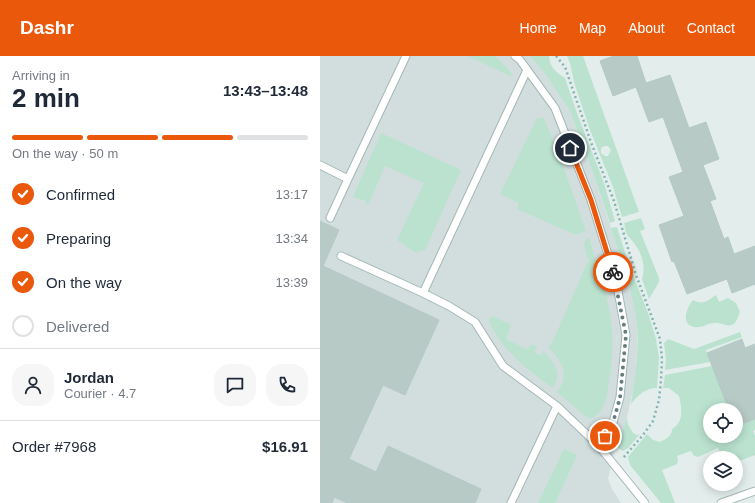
<!DOCTYPE html>
<meta charset="utf-8">
<style>
body{margin:0;font-family:Arial,sans-serif;background:#f6f6f7;color:#1f2937;height:100vh;display:flex;flex-direction:column;font-size:15px;white-space:nowrap}
*{box-sizing:border-box;margin:0}
p{font-size:13px;color:#747a83}
.icon{flex:none;width:22px;height:22px;fill:none;stroke:currentColor;stroke-width:2;stroke-linecap:round;stroke-linejoin:round}
.map{position:relative;flex:1;overflow:hidden}
.panel{display:flex;flex-direction:column;background:#fff;width:320px}
.panel>*{flex:none}
.controls{position:absolute;left:383px;top:347px;display:grid;gap:8px}
.controls a{display:grid;place-items:center;width:40px;height:40px;border-radius:50%;background:#fff;box-shadow:0 2px 10px #0003;font-size:20px}
.pin{position:absolute;display:grid;place-items:center;width:34px;height:34px;color:#fff;margin:-17px;border:2px solid #fff;border-radius:50%;box-shadow:0 1px 4px #0007}
.courier{position:absolute;display:grid;place-items:center;width:40px;height:40px;margin:-20px;border:3px solid #ea580c;border-radius:50%;background:#fff;color:#222;box-shadow:0 1px 5px #0007}
.summary em{font-style:normal;font-weight:700}
.summary div{display:flex;flex-direction:column-reverse}
.summary{display:flex;align-items:center;justify-content:space-between;height:68px;padding:0 12px}
h1{font-size:26px;font-weight:700;line-height:30px}
.bar{display:grid;grid-template-columns:repeat(4,1fr);gap:6px 4px;align-content:center;height:48px;padding:0 12px}
.bar i{height:5px;border-radius:3px;background:#e0e1e3}
.bar .selected{background:#ea580c}
.bar p{grid-column:span 4}
.line{display:flex;align-items:center;gap:10px;padding:0 12px;border-top:1px solid #e0e1e3}
.line div{flex:1}
.round{display:grid;place-items:center;flex:none;width:42px;height:42px;border-radius:16px;background:#f6f6f7}
ol{padding:0 12px;list-style:none}
li{display:flex;align-items:center;gap:12px;height:44px}
li p{margin-inline-start:auto}
li .icon{padding:4px;border-radius:50%;background:#ea580c;color:#fff;stroke-width:4}
li:last-child{color:#747a83}
li i{width:22px;height:22px;border:2px solid #e0e1e3;border-radius:50%}
header{display:flex;align-items:center;gap:24px;box-sizing:border-box;height:56px;padding:0 20px;background:#ea580c;color:#fff}
header strong{font-size:19px}
nav{display:flex;gap:22px;margin-inline-start:auto;font-size:14px}
main{display:flex;flex:1;min-height:0}
.map>svg:first-child{display:block}
</style>
<header>
<strong>Dashr</strong>
<nav><a>Home</a><a>Map</a><a>About</a><a>Contact</a></nav>
</header>
<main>
<section class="panel">
<div class="summary"><div><h1>2 min</h1><p>Arriving in</p></div><em>13:43–13:48</em></div>
<div class="bar"><i class="selected"></i><i class="selected"></i><i class="selected"></i><i></i><p>On the way · 50 m</p></div>
<ol>
<li><svg class="icon" aria-label="check" viewBox="0 0 24 24"><path d="M5 12l5 5 9-10"/></svg>Confirmed<p>13:17</p></li>
<li><svg class="icon" aria-label="check" viewBox="0 0 24 24"><path d="M5 12l5 5 9-10"/></svg>Preparing<p>13:34</p></li>
<li><svg class="icon" aria-label="check" viewBox="0 0 24 24"><path d="M5 12l5 5 9-10"/></svg>On the way<p>13:39</p></li>
<li><i></i>Delivered</li>
</ol>
<div class="line" style="height:72px"><a class="round"><svg class="icon" aria-label="person" viewBox="0 0 24 24"><circle cx="12" cy="8" r="4"/><path d="M4 21q1-7 8-7t8 7"/></svg></a><div><b>Jordan</b><p>Courier · 4.7</p></div><a class="round"><svg class="icon" aria-label="chat" viewBox="0 0 24 24"><path d="M4 5h16v11H9l-5 4z"/></svg></a><a class="round"><svg class="icon" aria-label="phone" viewBox="0 0 24 24"><path d="M5 4h4l2 5-3 2q2 4 5 5l2-3 5 2v4C11 20 4 13 5 4z"/></svg></a></div>
<div class="line" style="height:52px"><div>Order #7968</div><b>$16.91</b></div>
</section>
<div class="map">
<svg width="435" height="447" viewBox="0 0 435 447">
<rect width="100%" height="100%" fill="#e3eeec"/>
<path fill="#d1dedd" d="M0,0H210L226,19L237,34L249,53L268,103L309,225L314,247L317,271V297L315,324L307,362L299,385L295,390L288,423L292,433L301,447H0Z"/>
<path fill="#bae2cf" fill-rule="evenodd" d="M148,0H175L193,19L190,20Z
M210,0H229C230,12 236,16 245,22L257,57L284,127L295,165L290,167L268,103L249,53L226,19Z
M247,0H263L319,156L302,161L293,131L270,74L254,26L250,7ZM284,90H288L291,94L288,100H285L281,97V92Z
M218,62H224L238,96L266,175L256,179L197,153L199,147L180,138L216,64Z
M61,77L141,114L105,194L95,196L77,184L104,127L65,110L48,149L46,148V145L33,141Z
M321,162L325,173L320,175L339,222V226L329,243L322,223C326,211 322,197 314,187C311,183 307,180 306,176C305,174 305,170 304,167Z
M297,171L309,209L328,257L336,283L339,302L337,332C325,332 318,339 311,348C315,322 319,296 317,271C314,237 302,205 291,172Z
M267,182L270,184C275,207 285,228 289,252C294,276 293,301 289,325C287,340 286,354 272,362H269L264,359L237,336C251,318 241,304 228,291L232,287L269,203L267,201L264,187Z
M396,239L399,246L408,242L416,247L420,256C418,260 417,267 412,269C406,271 400,266 394,267C388,267 384,271 379,271C360,273 365,253 373,244C384,250 388,244 396,239Z
M172,260L175,261L191,269L186,283L208,294L210,289L218,291L214,294L217,298L222,299L223,295C234,306 243,317 233,332C211,316 190,301 176,278C173,273 170,269 169,263Z
M420,276L422,281L386,294L390,306L345,314L346,303L344,287L348,283L374,293Z
M392,310L409,354H390V380H416V370L435,363V374L433,375L435,380V399L416,406V402H402L398,392L378,401L374,400L371,395L357,400L358,405L357,408L342,414L355,447H341L310,409L308,401L327,378L333,384L340,386C346,383 352,380 352,373C364,366 362,352 359,340L349,332H343L345,319Z
M307,362L308,369L313,377L317,379L320,378L308,392L303,395L295,390L299,385Z
M244,393L257,399L235,447H218Z"/>
<path fill="#b8cac6" stroke="#b4c9c6" d="M294,0H317L326,27L350,19L369,72L386,66L399,103L383,109L396,143L390,145L404,183L408,181L414,198L435,190V228L412,237L407,223L367,238L354,205L352,206L339,169L364,160L349,121L363,116L343,61L329,66L316,31L293,40L280,5Z
M0,165L19,174L3,210L119,264L85,339L63,329L29,403L56,416L68,390L161,433L155,447H27L14,441L12,447H0Z
M422,283L425,292L435,288V363L416,370V354H409L387,297Z"/>
<g fill="none" stroke-linecap="round" stroke-linejoin="round">
<defs>
<path id="service" d="M195,0L200,4L235,52L271,144L296,224L306,279L300,341L292,370L279,390
M207,14L103,237L129,250L155,266L183,310L237,350L279,390L325,447
M0,109L28,123L86,0
M10,162L28,123
M21,200L103,237
M191,447L237,350
M401,447L435,435"/>
</defs>
<use href="#service" stroke="#a5b7b6" stroke-width="9"/>
<path stroke="#80b5b3" stroke-width="2.5" stroke-dasharray="2 3" stroke-linecap="butt" d="M236,0L245,11L272,89L294,145L316,219L340,283L342,303L341,324L339,344L333,365L323,379L303,402"/>
<use href="#service" stroke="#fff" stroke-width="7"/>
</g>
<g fill="none" stroke-linecap="round" stroke-linejoin="round">
<path stroke="#647e7e" stroke-width="4" stroke-dasharray="0 7.2" d="M285,380L292,370L300,342L306,279L293,216"/>
<path stroke="#ea580c" stroke-width="5" d="M250,92L271,144L293,216"/>
</g>
</svg>
<div class="controls">
<a><svg class="icon" aria-label="locate" viewBox="0 0 24 24"><circle cx="12" cy="12" r="6"/><path d="M12 2v4M12 18v4M2 12h4M18 12h4"/></svg></a>
<a><svg class="icon" aria-label="layers" viewBox="0 0 24 24"><path d="M12 4l9 5-9 5-9-5zM3 14l9 5 9-5"/></svg></a>
</div>
<div class="pin" style="left:285px;top:380px;background:#ea580c"><svg class="icon" aria-label="bag" viewBox="0 0 24 24"><path d="M5 8h14l-1 12H6zM9 8a3 3 0 0 1 6 0"/></svg></div>
<div class="pin" style="left:250px;top:92px;background:#1f2937"><svg class="icon" aria-label="home" viewBox="0 0 24 24"><path d="M3 11l9-7 9 7M6 9v11h12V9"/></svg></div>
<div class="courier" style="left:293px;top:216px"><svg class="icon" aria-label="bike" viewBox="0 0 24 24"><circle cx="6" cy="16" r="4"/><circle cx="18" cy="16" r="4"/><path d="M6 16l4-8h5l3 8M10 8l3 8H6M13 5h3"/></svg></div>
</div>
</main>
